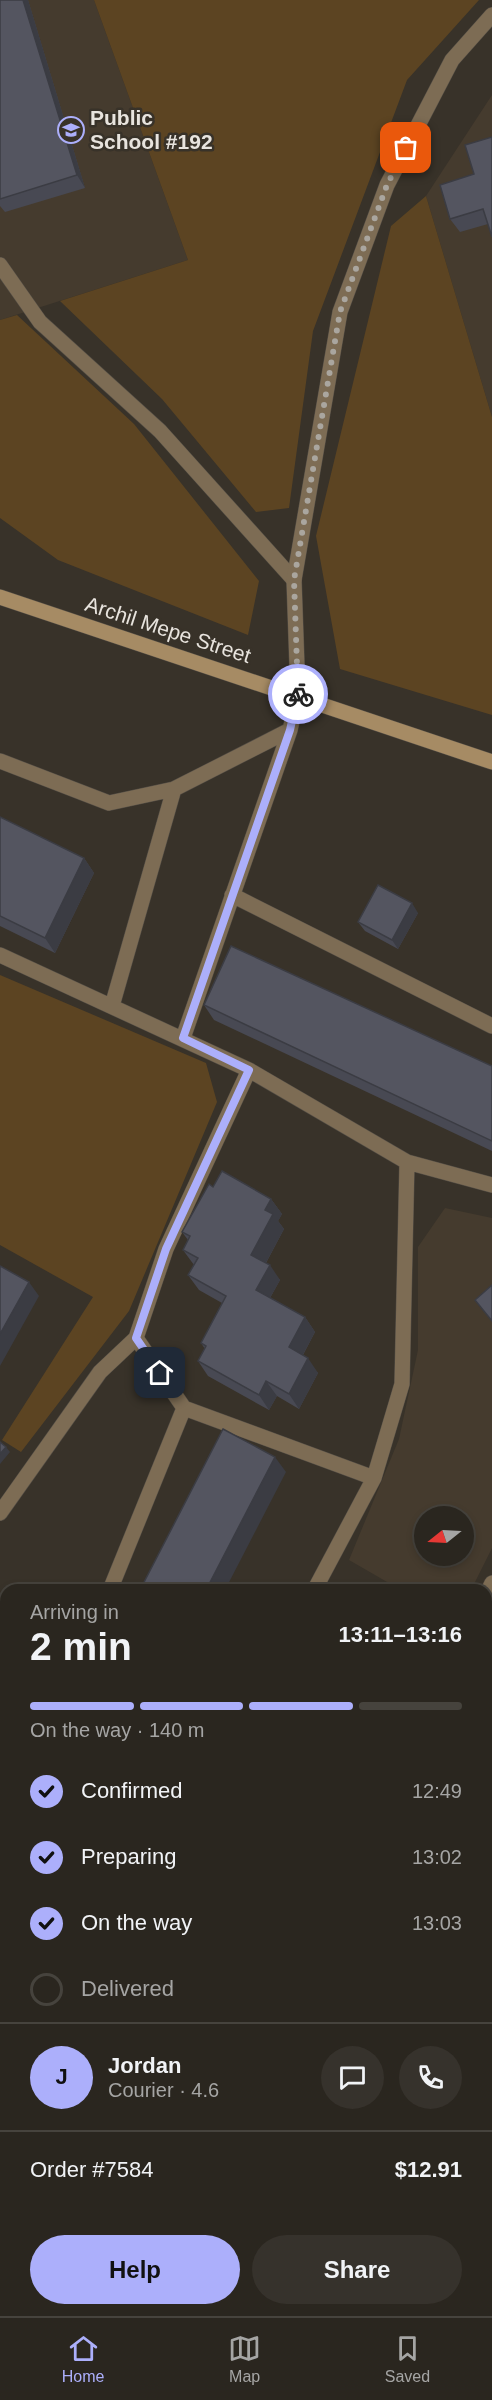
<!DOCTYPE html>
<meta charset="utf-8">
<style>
body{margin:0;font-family:Arial,sans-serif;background:#36322c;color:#f1f3f6;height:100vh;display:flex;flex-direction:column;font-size:22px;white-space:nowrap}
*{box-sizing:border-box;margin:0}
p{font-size:20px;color:#a5a5a4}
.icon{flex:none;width:33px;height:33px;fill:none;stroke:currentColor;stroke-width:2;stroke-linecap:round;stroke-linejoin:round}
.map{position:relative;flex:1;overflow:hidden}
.details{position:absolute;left:0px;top:1584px;width:492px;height:732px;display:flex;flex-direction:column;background:#2a261f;border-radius:18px 18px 0 0;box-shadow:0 3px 9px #0003,0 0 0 2px #46433d}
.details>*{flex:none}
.needle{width:39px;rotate:252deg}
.tools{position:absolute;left:414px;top:1506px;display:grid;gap:12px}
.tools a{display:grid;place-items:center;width:60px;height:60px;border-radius:50%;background:#2a261f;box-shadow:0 3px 9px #0003,0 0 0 2px #46433d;font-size:30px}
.pin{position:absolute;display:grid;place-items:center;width:51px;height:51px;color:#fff;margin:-26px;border-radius:12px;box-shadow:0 3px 9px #0006}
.courier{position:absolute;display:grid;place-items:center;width:60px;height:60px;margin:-30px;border:4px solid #acaffb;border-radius:50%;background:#fff;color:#222;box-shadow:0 2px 8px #0007}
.overview em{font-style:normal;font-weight:800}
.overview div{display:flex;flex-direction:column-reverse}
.overview{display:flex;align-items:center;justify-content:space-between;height:102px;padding:0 30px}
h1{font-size:39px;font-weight:800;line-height:45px}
.bar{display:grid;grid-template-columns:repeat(4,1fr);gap:9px 6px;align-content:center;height:72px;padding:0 30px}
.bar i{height:8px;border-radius:4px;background:#46433d}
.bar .selected{background:#acaffb}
.bar p{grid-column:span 4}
.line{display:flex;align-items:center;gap:15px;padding:0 30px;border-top:2px solid #46433d}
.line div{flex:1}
.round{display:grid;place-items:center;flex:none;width:63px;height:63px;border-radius:32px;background:#36322c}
ol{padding:0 30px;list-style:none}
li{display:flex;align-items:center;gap:18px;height:66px}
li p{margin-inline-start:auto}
li .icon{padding:6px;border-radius:50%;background:#acaffb;color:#111;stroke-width:4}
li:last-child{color:#a5a5a4}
li i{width:33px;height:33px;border:3px solid #46433d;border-radius:50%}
.action{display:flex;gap:12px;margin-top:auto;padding:12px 30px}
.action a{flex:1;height:69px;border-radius:36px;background:#acaffb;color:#111;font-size:24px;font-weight:800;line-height:69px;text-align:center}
.action a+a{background:#36322c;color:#f1f3f6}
.dock{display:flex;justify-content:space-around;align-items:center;height:84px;border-top:2px solid #46433d;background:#2a261f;font-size:16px;color:#a5a5a4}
.dock a{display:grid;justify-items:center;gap:3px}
.dock .selected{color:#acaffb}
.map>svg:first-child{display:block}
</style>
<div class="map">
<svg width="492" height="2316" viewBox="0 0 492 2316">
<rect width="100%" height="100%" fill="#383229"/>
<path fill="#453b2e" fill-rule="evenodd" d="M0,0H94L188,260L0,320Z
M492,95V417L426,196Z
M445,1208L492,1218V1548L471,1590H401L349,1560L399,1439L418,1350V1247ZM424,1516H464V1556H424Z
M488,1842L492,1844V2011L486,2024Z
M6,2018V2106L0,2108V2020Z"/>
<path fill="#5c4422" d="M94,0H479L407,80L313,331L289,508L256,512L162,399L60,301L188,260Z
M426,196L492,417V715L340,669L316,536L391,226Z
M17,315L134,424L259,581L248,635L58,560L0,518V320Z
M0,975L206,1063L217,1102L129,1311L21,1452L2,1440L93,1297L0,1245Z
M486,1723L492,1730V1844L488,1842L486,1845Z
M6,2106V2310H343L340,2316H0V2108Z"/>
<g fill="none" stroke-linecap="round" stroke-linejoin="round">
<defs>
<path id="lane" d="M0,265L40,322L160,431L294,580
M0,761L109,803L174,789L290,730
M232,895L492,1026
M0,955L249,1070L407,1162L492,1185
M112,1006L174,789
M183,1038L290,730L298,695
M184,1408L374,1478
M0,1513L100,1372L136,1338
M110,1590L184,1408L136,1338L166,1249L249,1070
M323,1590L316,1587L374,1478L402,1384L407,1162
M486,1595L492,1583
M486,1695L492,1702
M0,1744L6,1746
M0,2003L6,2001
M486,2064L492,2052
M486,2094L492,2098"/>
<path id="street" d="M298,695L294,580L340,312L387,185L452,60L492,15
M410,2310L422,2316
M353,2316L356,2310"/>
<path id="secondary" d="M0,597L492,762"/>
</defs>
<use href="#lane" stroke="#544e46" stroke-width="16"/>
<use href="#street" stroke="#544e46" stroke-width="16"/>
<use href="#secondary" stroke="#544e46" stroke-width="16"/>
<use href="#lane" stroke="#7d6c54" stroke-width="15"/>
<use href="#street" stroke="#7d6c54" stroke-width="15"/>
<use href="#secondary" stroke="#a68b64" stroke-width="15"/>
</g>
<path fill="#484953" d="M0,0H28L85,188L5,212L0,206Z
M474,174L488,224L460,232L450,219Z
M0,817L84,858L94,873L55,953L0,926Z
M418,913L398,949L365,931L358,922Z
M204,1005L492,1066V1151L214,1020Z
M213,1187L271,1199L282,1214L278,1221L284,1229L266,1263L280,1280L270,1298L305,1317L315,1332L303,1355L318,1373L299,1409L277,1396L269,1410L208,1376L198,1361L205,1349L201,1343L222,1303L199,1290L188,1275L194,1265L183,1250L188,1240L182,1232Z
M492,1620V1669L486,1665V1632Z
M6,1882V1973L0,1975V1884Z
M486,2178L492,2181V2284L486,2281Z"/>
<path fill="#3b3c43" d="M23,0H28L85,188L77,175Z
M84,858L94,873L55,953L45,938Z
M412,903L418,913L398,949L392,940Z
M271,1199L282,1214L278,1221L284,1229L262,1270L251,1255L265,1210Z
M270,1265L280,1280L266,1305L256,1290Z
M29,1282L39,1296L0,1366V1334Z
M305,1317L315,1332L299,1362L289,1347Z
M308,1358L318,1373L299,1409L289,1394Z
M266,1381L277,1396L269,1410L259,1395Z
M6,1447L10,1452L0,1464V1454Z
M275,1457L286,1472L225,1590H206Z
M487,1964L491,1969L486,1983V1967Z"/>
<path fill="#545560" stroke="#3b3c43" stroke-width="1.5" d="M0,0H23L77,175L0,199Z
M492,137V237L483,209L450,219L440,185L474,174L465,145Z
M0,817L84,858L45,938L0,916Z
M378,885L412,903L392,940L358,922Z
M231,946L492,1066V1141L204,1005Z
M222,1171L271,1199L265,1210L273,1214L251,1255L270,1265L256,1290L305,1317L289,1347L308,1358L289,1394L266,1381L259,1395L198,1361L206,1346L201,1343L226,1296L188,1275L198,1258L183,1250L190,1236L182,1232L209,1184L213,1187Z
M0,1266L29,1282L0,1334Z
M492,1285V1321L475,1300Z
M223,1429L275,1457L206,1590H140Z
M0,1442L6,1447L0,1454Z
M492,1620V1659L486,1656V1632Z
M6,1882V1954L0,1956V1884Z
M486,2178L492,2181V2274L486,2271Z
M384,2310H397L408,2316H381Z"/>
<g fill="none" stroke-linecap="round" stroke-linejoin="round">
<path stroke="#aaa69f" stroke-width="6" stroke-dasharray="0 10.8" d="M298,694L294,580L340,312L387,185L406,148"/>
<path stroke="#acaffb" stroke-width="8" d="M160,1373L136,1338L166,1249L249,1070L183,1038L290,730L298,694"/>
</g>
<defs>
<symbol id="school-ring" viewBox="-11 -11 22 22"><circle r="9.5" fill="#383229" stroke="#acaffb" stroke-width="1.5"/><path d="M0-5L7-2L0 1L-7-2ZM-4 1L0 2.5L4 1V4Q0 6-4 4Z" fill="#acaffb"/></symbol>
</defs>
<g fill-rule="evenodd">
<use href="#school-ring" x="56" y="115" width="30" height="30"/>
</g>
<g text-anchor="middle" stroke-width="5" stroke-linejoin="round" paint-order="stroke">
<g font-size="21" font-weight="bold" fill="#e8e4de" stroke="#383229" text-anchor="start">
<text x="90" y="125">Public<tspan x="90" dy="24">School #192</tspan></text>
</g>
<g font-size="21" fill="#e8e4de" stroke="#383229">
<text transform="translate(168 630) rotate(18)" y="7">Archil Mepe Street</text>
</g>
</g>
</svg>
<div class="tools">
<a><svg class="needle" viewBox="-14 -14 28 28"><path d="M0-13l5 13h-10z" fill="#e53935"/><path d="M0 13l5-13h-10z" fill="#a5a5a4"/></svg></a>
</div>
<div class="pin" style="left:406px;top:148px;background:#ea580c"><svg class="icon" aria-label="bag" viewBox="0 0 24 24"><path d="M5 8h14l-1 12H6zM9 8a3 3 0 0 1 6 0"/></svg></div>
<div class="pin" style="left:160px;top:1373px;background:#1f2937"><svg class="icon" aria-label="home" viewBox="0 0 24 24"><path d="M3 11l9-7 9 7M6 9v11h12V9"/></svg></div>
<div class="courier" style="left:298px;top:694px"><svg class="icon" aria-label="bike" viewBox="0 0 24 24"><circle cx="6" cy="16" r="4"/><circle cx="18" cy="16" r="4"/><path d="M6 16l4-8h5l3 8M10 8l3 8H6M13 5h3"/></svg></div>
<section class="details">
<div class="overview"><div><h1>2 min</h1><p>Arriving in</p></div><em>13:11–13:16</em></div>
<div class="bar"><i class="selected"></i><i class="selected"></i><i class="selected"></i><i></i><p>On the way · 140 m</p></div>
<ol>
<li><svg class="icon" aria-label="check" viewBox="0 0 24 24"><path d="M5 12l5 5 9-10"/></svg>Confirmed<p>12:49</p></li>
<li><svg class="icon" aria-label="check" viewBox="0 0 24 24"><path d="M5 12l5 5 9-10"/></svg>Preparing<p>13:02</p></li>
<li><svg class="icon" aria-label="check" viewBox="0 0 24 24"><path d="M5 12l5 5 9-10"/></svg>On the way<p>13:03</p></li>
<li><i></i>Delivered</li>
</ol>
<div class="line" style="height:108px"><b class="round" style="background:#acaffb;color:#111">J</b><div><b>Jordan</b><p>Courier · 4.6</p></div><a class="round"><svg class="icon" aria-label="chat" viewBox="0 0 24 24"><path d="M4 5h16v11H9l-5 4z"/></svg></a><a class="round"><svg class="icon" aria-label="phone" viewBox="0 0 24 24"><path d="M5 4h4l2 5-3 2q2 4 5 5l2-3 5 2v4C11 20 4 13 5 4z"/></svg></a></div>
<div class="line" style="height:78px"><div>Order #7584</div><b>$12.91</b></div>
<div class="action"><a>Help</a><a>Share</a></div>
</section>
</div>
<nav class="dock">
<a class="selected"><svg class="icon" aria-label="home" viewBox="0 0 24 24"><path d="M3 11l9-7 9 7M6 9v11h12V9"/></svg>Home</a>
<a><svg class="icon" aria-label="map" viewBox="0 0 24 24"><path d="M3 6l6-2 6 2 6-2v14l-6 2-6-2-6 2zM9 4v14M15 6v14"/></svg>Map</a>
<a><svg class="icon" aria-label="saved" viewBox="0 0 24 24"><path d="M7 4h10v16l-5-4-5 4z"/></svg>Saved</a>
</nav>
